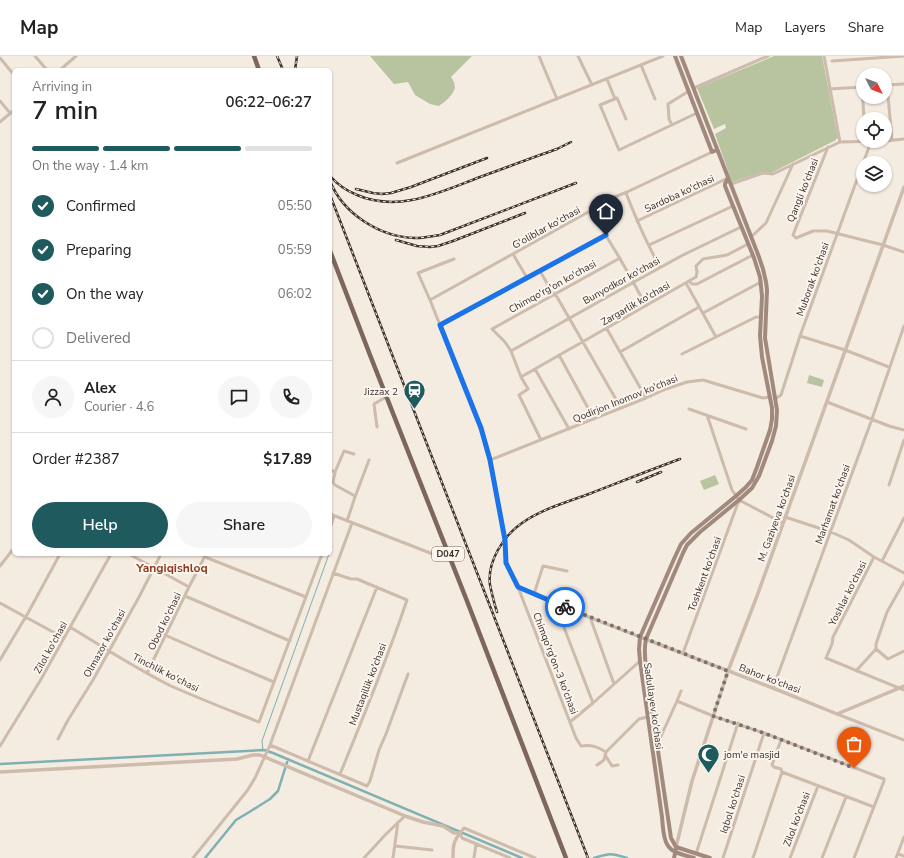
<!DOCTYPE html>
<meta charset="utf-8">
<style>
body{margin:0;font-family:"Nunito Sans",sans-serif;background:#f6f6f6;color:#222;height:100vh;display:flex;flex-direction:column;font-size:15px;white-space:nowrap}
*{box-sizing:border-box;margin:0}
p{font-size:13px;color:#767676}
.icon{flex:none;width:22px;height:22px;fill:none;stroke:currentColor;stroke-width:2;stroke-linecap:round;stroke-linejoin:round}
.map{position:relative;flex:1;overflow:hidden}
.drawer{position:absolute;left:12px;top:12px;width:320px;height:488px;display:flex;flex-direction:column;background:#fff;border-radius:6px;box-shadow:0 1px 3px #0004}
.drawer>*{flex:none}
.needle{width:26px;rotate:132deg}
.buttons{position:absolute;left:856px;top:12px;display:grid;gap:8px}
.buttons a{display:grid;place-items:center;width:36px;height:36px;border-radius:50%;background:#fff;box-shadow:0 1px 3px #0004;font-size:20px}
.pin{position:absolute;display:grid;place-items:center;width:34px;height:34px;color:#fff;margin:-41px -17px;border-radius:50% 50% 50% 0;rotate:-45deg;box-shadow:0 0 4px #0007}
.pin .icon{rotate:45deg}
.courier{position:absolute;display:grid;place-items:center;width:40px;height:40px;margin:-20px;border:3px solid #1a73e8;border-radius:50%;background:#fff;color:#222;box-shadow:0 1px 5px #0007}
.head em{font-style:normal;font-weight:600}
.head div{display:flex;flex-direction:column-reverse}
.head{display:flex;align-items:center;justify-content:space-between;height:68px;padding:0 20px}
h1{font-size:26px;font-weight:600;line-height:30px}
.bar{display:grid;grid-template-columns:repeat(4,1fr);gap:6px 4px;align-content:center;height:48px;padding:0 20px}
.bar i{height:5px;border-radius:3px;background:#e0e0e0}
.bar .selected{background:#1f5a5e}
.bar p{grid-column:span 4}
.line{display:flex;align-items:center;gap:10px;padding:0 20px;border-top:1px solid #e0e0e0}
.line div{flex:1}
.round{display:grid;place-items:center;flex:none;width:42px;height:42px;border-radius:21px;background:#f6f6f6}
ol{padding:0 20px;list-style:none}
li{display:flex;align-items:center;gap:12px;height:44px}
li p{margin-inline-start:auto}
li .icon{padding:4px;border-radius:50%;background:#1f5a5e;color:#fff;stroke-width:4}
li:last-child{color:#767676}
li i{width:22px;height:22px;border:2px solid #e0e0e0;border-radius:50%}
.action{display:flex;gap:8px;margin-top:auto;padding:8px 20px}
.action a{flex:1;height:46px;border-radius:24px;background:#1f5a5e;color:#fff;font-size:16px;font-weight:600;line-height:46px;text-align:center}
.action a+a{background:#f6f6f6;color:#222}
header{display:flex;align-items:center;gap:24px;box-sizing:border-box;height:56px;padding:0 20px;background:#fff;border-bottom:1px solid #e0e0e0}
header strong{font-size:19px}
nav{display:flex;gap:22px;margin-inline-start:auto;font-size:14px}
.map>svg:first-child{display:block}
</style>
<header>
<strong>Map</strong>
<nav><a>Map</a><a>Layers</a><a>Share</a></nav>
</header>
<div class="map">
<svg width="904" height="802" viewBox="0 0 904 802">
<rect width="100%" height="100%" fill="#f4ebe1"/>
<path fill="#b8c4a0" d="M370,0H472L451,21L454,26L455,32C452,40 446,45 439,50L430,48L415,39L408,26L394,28Z
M774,0H822L838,82L836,83V84L771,117L762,116L732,126L715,78L726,72L725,68L714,73L697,32Z
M809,319L824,324L822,331L807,327Z
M715,419L719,428L704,434L700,425Z"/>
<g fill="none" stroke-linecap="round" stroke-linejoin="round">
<path stroke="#7fb0b2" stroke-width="1" d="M330,495L332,490
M263,694L262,685L329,498"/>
<path stroke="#7fb0b2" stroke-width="2.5" d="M0,708L264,694L273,697L522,802
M205,802L236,764L251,755L270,743L278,735L288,703
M594,802C609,797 612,797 627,802"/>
<path stroke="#cdbbac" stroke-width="3" d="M35,0L47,14
M539,0L557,43
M578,0L592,29
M824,0L840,86
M0,2L14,19
M832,5L904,0
M641,9L655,43
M60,14L76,0
M607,23L615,43
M885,29L904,28
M887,29L892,84
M862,31L864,63
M694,32L768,0
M829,33L863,31
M0,45L10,57
M626,63L617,42L600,49L619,94L697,57
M0,66L14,54
M672,69L669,63L668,48L689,35
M885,85L904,83
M828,91L793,179L796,182L813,175H827L883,189L904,196
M397,107L663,0
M863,107L871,86
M731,128L763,117L773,118L840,86L881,85
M626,137C636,163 647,188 660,211
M590,155C611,186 629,217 646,250
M637,165L728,122
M751,181L766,167L793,108
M649,189L733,150
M513,198L527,222
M454,203L418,217L430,244L481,372L490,404L505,484L506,507L518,531L576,682L581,690C591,688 598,691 606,696
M540,215L552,236L557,241L621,352
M689,225L692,228H697L753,199
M686,227L716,281
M430,244L590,155V151L627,136L712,96
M703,257L761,226
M440,269L606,179
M607,273L646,342
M800,280L845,294L889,311
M511,295L634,226L683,199L741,171
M620,296L699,251
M682,298L756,261H760
M559,299L594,363
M535,313L569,373
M521,321L696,221L697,216L696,210L703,203L727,199L748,188
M775,343L781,339L800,280L863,107
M827,346L889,370L904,374
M689,353L746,373
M707,359L732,434L739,444L783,467
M377,371L374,348L386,341
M541,384L519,339L528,333L521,321L511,295L505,286L492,273L620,202
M490,404L646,342L666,333L687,326L703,324L763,342L770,341
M330,414L335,416V417L333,426L335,429L355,440V441L347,465
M335,416L344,395L354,398
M889,429L904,384
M355,441L369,404
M330,458L443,502L450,503
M785,461L831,476L849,484L874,501L904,517
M330,472L334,460
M129,498L189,531
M205,501L306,541
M874,501L833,581L832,588L826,602L904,634
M882,505L904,462
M0,510L14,492
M333,517L351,523H357L407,544C387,603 364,660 340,718
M904,526L887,556L876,588V593L888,603L904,595
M518,531L555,548L640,581
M534,538L543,510L567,515
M185,540L290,585
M0,547L64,582
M555,548L593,647
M590,561L614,628
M70,571C103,591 136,613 171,630C200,643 229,654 259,666L322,498
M165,579L217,602L274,626
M683,597L739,444
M0,604L28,557L60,498
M856,615L876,593
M147,617L189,531L206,498
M773,632L872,363L904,270
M677,645L681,635
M837,658L904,684
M570,666L593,647L640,605
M58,683L68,664L93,624L139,541L161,498
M270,689L367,730L370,725L379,694L386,678L408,618
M657,689L677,645L713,660L764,677L884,723V725L854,802
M0,690L40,625L111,498
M605,699L612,710L618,709
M308,705L377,531
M597,709L604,704L606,696L639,663L648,661
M782,716L874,751
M395,790L432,794
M696,798L738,667
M898,798L904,800
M193,802L247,735L255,722L270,689L352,467
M364,802L386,778L405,760
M393,802L398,766
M474,802L476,788
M510,802L462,782L460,777L464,772L535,802
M723,802L764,677
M753,802L782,716L781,713L774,711L772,709L781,684
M790,802L818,730
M822,802L846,741
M896,802L904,781"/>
<path stroke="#cdbbac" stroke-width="3.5" d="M640,581L773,632L837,658L904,630
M0,716L237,703L253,699H260L405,760L423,766L443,770L454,777H460
M676,791L692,725L728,615L757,540L904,131
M453,802C453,791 453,786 460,777"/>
<path stroke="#a18a7d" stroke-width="4" d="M675,0L712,96L717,94
M681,0L759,201L763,213L766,226L767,234L765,282L777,354L776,370L772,385L759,420L752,432L739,444L700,476L687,489L683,497L646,583C643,596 646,609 647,621L671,782L676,791L710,802
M674,802L676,793
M694,802C687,800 678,798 672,794C663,788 663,771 662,761L640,605L639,593L640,581L674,503L681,488L691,477L736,440L746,431L752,424L757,411L770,374L772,363V352L762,301L760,280L762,240L760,221L754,202L725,130V128L728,122"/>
<path stroke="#7d675c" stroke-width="4.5" d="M254,0L259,14
M330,195L370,299L467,545L566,802"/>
<defs>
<path id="rail" d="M277,0L283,14
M295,14L297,0
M330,120C337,128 347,135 357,139C399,157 440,136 480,121C505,112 531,102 557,93L571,86
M330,125C343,158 380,181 415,182C423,182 432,180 440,179L576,127
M356,133L373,137L382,138L391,137L411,131L487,102
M330,139L588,802
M396,184L417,190L430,191L438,190L453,185L525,157
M637,426L661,416
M497,556C494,547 492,538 490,529C487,506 503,480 522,467C542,453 567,446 589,438C620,426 650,414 680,403"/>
</defs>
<use href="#rail" stroke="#3b302b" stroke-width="2.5"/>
<use href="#rail" stroke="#fbf5ee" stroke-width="1" stroke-dasharray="3" stroke-linecap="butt"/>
</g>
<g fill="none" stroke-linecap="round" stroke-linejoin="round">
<path stroke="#7c716b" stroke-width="4" stroke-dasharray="0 7.2" d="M565,551L728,615L713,660L764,677L854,712"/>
<path stroke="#1a73e8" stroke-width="5" d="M565,551L518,531L506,507L505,484L490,404L481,372L440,269L606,179"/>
</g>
<defs>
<symbol id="station-pin" viewBox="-11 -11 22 30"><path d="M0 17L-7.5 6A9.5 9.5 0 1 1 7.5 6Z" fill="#1f5a5e" stroke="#fbf5ee"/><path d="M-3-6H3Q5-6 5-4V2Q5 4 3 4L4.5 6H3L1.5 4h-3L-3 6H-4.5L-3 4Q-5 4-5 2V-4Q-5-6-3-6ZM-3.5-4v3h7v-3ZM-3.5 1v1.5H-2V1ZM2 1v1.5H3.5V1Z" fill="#fff"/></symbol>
<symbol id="mosque-pin" viewBox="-11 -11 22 30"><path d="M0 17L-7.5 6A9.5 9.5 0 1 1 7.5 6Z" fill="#1f5a5e" stroke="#fbf5ee"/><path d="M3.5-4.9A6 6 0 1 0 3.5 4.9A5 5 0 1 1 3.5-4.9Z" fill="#fff"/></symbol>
</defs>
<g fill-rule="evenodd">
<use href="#station-pin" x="402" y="322" width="25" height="34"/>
<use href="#mosque-pin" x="696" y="686" width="25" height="34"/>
</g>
<g text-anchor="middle" stroke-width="4" stroke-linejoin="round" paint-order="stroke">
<rect fill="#fbf5ee" stroke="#756b66" stroke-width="1" x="432" y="491" width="32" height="14" rx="3"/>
<g font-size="9" font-weight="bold" fill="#3b302b">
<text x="448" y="501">D047</text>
</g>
<g font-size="10" fill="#3b302b" stroke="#fbf5ee">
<text transform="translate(802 134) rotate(-68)" y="4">Qangli ko'chasi</text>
<text transform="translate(679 137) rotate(-25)" y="4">Sardoba ko'chasi</text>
<text transform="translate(546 171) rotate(-29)" y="4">G'oliblar ko'chasi</text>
<text transform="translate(812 223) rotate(-70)" y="4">Muborak ko'chasi</text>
<text transform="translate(621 224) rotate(-29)" y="4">Bunyodkor ko'chasi</text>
<text transform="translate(552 230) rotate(-29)" y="4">Chimqo'rg'on ko'chasi</text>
<text transform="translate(635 247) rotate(-30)" y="4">Zargarlik ko'chasi</text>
<text transform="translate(625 342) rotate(-22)" y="4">Qodirjon Inomov ko'chasi</text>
<text transform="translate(832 448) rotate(-70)" y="4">Marhamat ko'chasi</text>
<text transform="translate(776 462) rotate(-70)" y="4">M. Gaziyeva ko'chasi</text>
<text transform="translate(704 518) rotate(-70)" y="4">Toshkent ko'chasi</text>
<text transform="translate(847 537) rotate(-63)" y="4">Yoshlar ko'chasi</text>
<text transform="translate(164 565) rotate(-64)" y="4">Obod ko'chasi</text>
<text transform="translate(104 587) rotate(-61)" y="4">Olmazor ko'chasi</text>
<text transform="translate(50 591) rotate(-61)" y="4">Zilol ko'chasi</text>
<text transform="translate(556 607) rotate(69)" y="4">Chimqo'rg'on-3 ko'chasi</text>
<text transform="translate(166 616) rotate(27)" y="4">Tinchlik ko'chasi</text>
<text transform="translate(770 622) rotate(21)" y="4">Bahor ko'chasi</text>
<text transform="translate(367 628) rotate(-69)" y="4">Mustaqillik ko'chasi</text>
<text transform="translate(654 650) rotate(82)" y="4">Sadullayev ko'chasi</text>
<text transform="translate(732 748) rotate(-72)" y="4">Iqbol ko'chasi</text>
<text transform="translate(796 763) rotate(-69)" y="4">Zilol ko'chasi</text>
</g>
<g font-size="10" fill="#3b302b" stroke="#fbf5ee" text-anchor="end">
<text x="398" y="339">Jizzax 2</text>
<text x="724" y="702" text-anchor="start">jom'e masjid</text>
</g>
<g font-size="12" font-weight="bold" fill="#8c3b22" stroke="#fbf5ee">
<text x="172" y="516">Yangiqishloq</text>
</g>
</g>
</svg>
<div class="buttons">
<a><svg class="needle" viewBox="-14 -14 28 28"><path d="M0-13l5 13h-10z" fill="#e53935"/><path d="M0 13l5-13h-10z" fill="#767676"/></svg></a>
<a><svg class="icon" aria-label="locate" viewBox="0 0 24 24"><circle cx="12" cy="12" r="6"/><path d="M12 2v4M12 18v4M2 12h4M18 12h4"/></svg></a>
<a><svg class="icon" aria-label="layers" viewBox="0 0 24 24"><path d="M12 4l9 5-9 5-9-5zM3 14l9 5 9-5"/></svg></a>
</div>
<div class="pin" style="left:854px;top:712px;background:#ea580c"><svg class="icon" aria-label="bag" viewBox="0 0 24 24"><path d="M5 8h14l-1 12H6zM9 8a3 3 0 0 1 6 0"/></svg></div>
<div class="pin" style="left:606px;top:179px;background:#1f2937"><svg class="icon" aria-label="home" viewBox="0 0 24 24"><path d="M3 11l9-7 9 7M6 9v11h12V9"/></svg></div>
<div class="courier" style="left:565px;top:551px"><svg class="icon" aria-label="bike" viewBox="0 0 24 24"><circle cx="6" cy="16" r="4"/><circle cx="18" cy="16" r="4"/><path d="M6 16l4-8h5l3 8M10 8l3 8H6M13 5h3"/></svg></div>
<section class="drawer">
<div class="head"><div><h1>7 min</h1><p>Arriving in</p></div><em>06:22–06:27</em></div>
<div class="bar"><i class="selected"></i><i class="selected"></i><i class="selected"></i><i></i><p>On the way · 1.4 km</p></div>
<ol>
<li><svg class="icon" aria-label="check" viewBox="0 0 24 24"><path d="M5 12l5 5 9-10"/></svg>Confirmed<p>05:50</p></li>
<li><svg class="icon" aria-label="check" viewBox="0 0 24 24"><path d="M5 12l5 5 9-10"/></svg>Preparing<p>05:59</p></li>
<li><svg class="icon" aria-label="check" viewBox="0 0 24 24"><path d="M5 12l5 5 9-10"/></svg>On the way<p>06:02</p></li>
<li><i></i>Delivered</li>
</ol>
<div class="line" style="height:72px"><a class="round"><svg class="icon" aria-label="person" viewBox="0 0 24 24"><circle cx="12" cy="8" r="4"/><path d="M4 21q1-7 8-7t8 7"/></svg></a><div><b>Alex</b><p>Courier · 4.6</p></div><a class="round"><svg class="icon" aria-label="chat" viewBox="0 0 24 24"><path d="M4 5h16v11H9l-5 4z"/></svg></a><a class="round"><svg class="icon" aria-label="phone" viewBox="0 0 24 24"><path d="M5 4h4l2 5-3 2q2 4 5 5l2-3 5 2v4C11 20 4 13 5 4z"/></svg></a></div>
<div class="line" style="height:52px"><div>Order #2387</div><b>$17.89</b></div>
<div class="action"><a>Help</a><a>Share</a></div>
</section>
</div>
